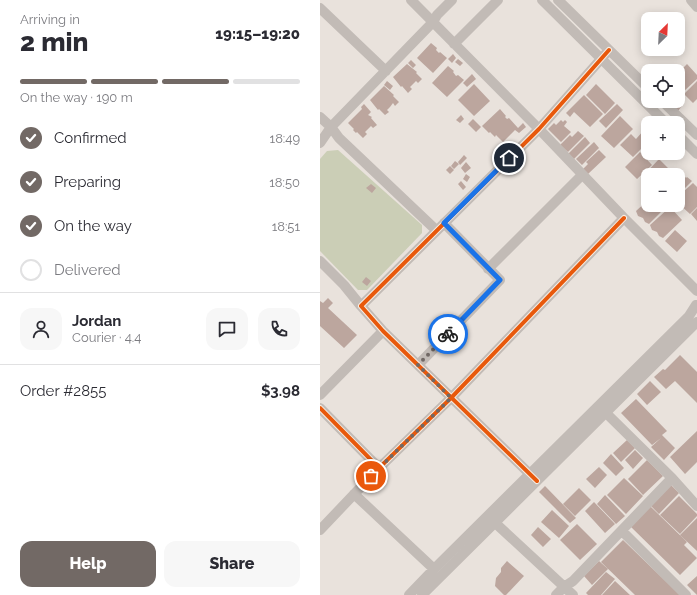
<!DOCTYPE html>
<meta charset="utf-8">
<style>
body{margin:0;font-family:Raleway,sans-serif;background:#f7f7f7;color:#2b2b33;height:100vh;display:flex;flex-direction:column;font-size:15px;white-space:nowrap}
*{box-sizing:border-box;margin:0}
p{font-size:13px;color:#7c7c81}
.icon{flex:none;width:22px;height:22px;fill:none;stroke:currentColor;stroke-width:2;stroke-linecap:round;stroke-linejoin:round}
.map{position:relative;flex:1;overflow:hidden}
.panel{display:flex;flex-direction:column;background:#fff;width:320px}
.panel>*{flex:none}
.needle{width:26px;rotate:24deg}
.controls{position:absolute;left:321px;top:12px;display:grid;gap:8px}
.controls a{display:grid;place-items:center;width:44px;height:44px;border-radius:8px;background:#fff;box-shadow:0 2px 10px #0003;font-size:20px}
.pin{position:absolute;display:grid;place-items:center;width:34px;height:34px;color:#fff;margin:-17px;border:2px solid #fff;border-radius:50%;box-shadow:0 1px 4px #0007}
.courier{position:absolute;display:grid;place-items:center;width:40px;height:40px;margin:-20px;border:3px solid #1a73e8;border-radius:50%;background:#fff;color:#222;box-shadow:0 1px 5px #0007}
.head em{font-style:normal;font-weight:800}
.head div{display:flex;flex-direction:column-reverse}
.head{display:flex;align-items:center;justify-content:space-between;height:68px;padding:0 20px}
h1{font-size:26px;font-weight:800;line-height:30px}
.bar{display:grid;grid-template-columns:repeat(4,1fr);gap:6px 4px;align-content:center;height:48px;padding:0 20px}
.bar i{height:5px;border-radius:3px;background:#e1e1e2}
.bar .selected{background:#726965}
.bar p{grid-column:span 4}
.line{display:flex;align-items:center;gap:10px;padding:0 20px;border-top:1px solid #e1e1e2}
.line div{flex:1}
.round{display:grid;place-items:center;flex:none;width:42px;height:42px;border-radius:12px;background:#f7f7f7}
ol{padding:0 20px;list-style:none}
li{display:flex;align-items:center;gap:12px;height:44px}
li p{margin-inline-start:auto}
li .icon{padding:4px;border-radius:50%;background:#726965;color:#fff;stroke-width:4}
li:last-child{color:#7c7c81}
li i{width:22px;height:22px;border:2px solid #e1e1e2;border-radius:50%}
.button{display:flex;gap:8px;margin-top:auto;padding:8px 20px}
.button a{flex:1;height:46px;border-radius:12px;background:#726965;color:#fff;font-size:16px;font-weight:800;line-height:46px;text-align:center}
.button a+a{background:#f7f7f7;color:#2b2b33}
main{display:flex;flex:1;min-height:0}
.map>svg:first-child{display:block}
</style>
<main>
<section class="panel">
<div class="head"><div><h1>2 min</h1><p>Arriving in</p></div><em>19:15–19:20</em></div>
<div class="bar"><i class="selected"></i><i class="selected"></i><i class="selected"></i><i></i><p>On the way · 190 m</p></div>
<ol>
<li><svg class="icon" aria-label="check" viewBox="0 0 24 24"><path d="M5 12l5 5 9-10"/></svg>Confirmed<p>18:49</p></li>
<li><svg class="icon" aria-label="check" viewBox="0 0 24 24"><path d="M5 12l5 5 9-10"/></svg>Preparing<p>18:50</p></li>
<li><svg class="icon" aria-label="check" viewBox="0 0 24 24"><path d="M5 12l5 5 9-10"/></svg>On the way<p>18:51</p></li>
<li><i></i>Delivered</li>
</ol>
<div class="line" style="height:72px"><a class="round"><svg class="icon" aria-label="person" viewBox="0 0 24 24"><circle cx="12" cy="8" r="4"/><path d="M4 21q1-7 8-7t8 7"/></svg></a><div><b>Jordan</b><p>Courier · 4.4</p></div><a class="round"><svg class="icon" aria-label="chat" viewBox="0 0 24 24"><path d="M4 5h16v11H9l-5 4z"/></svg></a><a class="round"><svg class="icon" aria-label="phone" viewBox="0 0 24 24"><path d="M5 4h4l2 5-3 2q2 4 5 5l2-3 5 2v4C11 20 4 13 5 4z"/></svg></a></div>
<div class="line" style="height:52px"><div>Order #2855</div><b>$3.98</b></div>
<div class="button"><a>Help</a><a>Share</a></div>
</section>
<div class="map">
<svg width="377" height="595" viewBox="0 0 377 595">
<rect width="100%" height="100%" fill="#e9e2dc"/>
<path fill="#cbceb6" d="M18,150L102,225V233L47,290H38L0,251V159L7,151Z"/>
<path fill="#bca69e" d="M111,43L117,48L116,50L119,53L120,52L127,58L113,73L97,58Z
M133,54L136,58L132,63L128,59Z
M138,59L143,63L140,66L135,62Z
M91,60L96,65L93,68L88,63Z
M87,64L97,72L96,73L102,79L98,83L96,81L90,87L92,89L88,93L82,86L81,87L73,77Z
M367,64L377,75V79L363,92L358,87V73Z
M128,66L134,71L133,72L136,76L138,75L144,80L127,97L112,83Z
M152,74L156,79L147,87L143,83Z
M67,81L73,86L70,90L64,85Z
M377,81V99L373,103L364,94Z
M154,84L170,101L154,116L138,100Z
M276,84L295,103L285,114L266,95Z
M64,86L74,95L73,96L79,102L75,106L73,103L70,107L67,110L69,112L65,115L59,109L58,110L50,100Z
M264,95L283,114L270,127L254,112L250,117L246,113Z
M356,101L362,106L358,111L352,106Z
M44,104L51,112L48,115L52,117L51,118L57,125L53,128L51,126L45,132L47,134L43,138L37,132L36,133L33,130L34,129L28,123L42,109L41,107Z
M297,104L303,110L286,128L279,121Z
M180,109L186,116L185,117L187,119L189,118L198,128L203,123L206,127L199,133L195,130L183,142L176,135L175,137L170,132L169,133L162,126Z
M141,115L144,119L140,123L136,120Z
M300,116L313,129L294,148L281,136Z
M153,119L161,127L156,132L148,124Z
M241,120L243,122L245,120L247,122L244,126L251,132L241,142L228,129L234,123L236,125Z
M324,130L328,134V140L323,145L324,146L313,157L300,145L311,134L316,139Z
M258,131L264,136L248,152L240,145L250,135L252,137Z
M265,137L270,143L254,159L248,154Z
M274,142L279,148L262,165L256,159Z
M279,150L286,157L268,174L263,169L268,164L266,162Z
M320,152L332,165L317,179L305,167Z
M144,155L147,158L140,165L138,162Z
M339,159L352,172L350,175H328V179L324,175Z
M135,161L139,164L134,169L131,166Z
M146,162L151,168L145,173L141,168Z
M130,166L134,170L130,174L126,170Z
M359,169L366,178L367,177L372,181L361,192L363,193L358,198V175H353Z
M146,174L150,177L147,182L143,179Z
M141,181L146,187L143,190L138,184Z
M373,183L377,187V207L370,214L358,203V201L362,197L361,196L364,193L363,192Z
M51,184L56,188L52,193L46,188Z
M328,200V205H348L329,224L325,222L323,218L318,216L316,211Z
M350,207L362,220L343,238L339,236L337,232L332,230L330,225Z
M377,208V221L371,214Z
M355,230L367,241L357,252L345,241Z
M46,277L51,281L47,286L42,282Z
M8,298L13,303L8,308L37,335L24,348L0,326V301L3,303Z
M360,355L377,372V403L355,381L346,389L334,377L343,369L345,370Z
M330,381L341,392L327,405L317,394Z
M316,399L347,431L342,435L355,448L344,460L331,447L341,438L332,445L301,413Z
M377,431V462L365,474L350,457Z
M307,440L315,448L301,462L293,453Z
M315,450L323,458L313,469L305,460Z
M291,454L304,468L296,476L283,463Z
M327,460L343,476L323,495L308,479Z
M279,467L287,475L275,488L266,479Z
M304,478L323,496L306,514L287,495Z
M351,485L359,493L339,514L331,506Z
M225,486L256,518L250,523L219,492Z
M259,488L271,500L255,516L243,504Z
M285,495L305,516L296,524L277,504Z
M359,496L377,514V516L360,534L340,515Z
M274,502L295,524L285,533L265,511Z
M330,506L367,542L353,556L364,545L377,558L360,575L310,526Z
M232,510L249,526L239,538L221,522Z
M377,518V551L360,535Z
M257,524L277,544L260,560L240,540Z
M218,527L231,539L223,547L211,535Z
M303,540L360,595H315L281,562Z
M187,561L204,576L186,595H184L175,586L176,578L181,572V568Z
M279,561L288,569L272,585L264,576Z
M286,572L295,579L281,595H268L266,593Z
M377,576V595L367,585Z
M295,581L310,595H282Z"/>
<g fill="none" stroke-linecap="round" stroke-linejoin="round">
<path stroke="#c2bbb6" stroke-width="10" d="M91,0L219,129L304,218L377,291
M222,0L346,123
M238,0L328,88
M371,0L377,7
M0,8L66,71
M134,44L178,0
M342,101L377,135
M0,117L11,127L19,138L116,230
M358,135L377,154
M0,143L11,127L113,22L117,15L132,0
M0,261L24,285L41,306
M168,269L262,175
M98,365L180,280L124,223
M0,395L63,331
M0,408L59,468L131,398L304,218
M286,413L352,478L377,506
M217,481L63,331L41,306L219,129L289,50
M34,494L114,569
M171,519L253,595
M0,530L59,468
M302,531L366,595
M89,595L114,569L369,316L376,305
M102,595L377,322
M236,595L244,587L253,581L352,478"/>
<defs>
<path id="cycleway" d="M0,408L59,468L131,398L304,218
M217,481L63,331L41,306L219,129L289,50"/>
</defs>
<use href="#cycleway" stroke="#f8ede2" stroke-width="6"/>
<use href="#cycleway" stroke="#e8590c" stroke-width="4"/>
</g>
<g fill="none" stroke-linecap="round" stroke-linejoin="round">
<path stroke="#726965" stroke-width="4" stroke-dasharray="0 7.2" d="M51,476L131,398L98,365L128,334"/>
<path stroke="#1a73e8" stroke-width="5" d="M128,334L180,280L124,223L189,158"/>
</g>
</svg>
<div class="controls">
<a><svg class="needle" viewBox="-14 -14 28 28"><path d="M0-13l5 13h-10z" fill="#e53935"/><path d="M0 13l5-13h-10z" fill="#7c7c81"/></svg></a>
<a><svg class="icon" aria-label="locate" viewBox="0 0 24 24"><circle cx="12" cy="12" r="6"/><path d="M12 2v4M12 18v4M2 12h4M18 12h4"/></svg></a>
<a>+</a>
<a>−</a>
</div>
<div class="pin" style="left:51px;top:476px;background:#ea580c"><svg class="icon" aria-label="bag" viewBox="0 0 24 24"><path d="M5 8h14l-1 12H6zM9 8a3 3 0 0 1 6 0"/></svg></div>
<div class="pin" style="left:189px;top:158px;background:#1f2937"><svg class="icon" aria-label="home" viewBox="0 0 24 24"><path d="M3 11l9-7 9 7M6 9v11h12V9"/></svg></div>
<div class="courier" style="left:128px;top:334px"><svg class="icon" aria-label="bike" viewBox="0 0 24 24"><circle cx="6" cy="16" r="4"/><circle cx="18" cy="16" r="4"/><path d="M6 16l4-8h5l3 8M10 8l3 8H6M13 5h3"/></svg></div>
</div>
</main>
